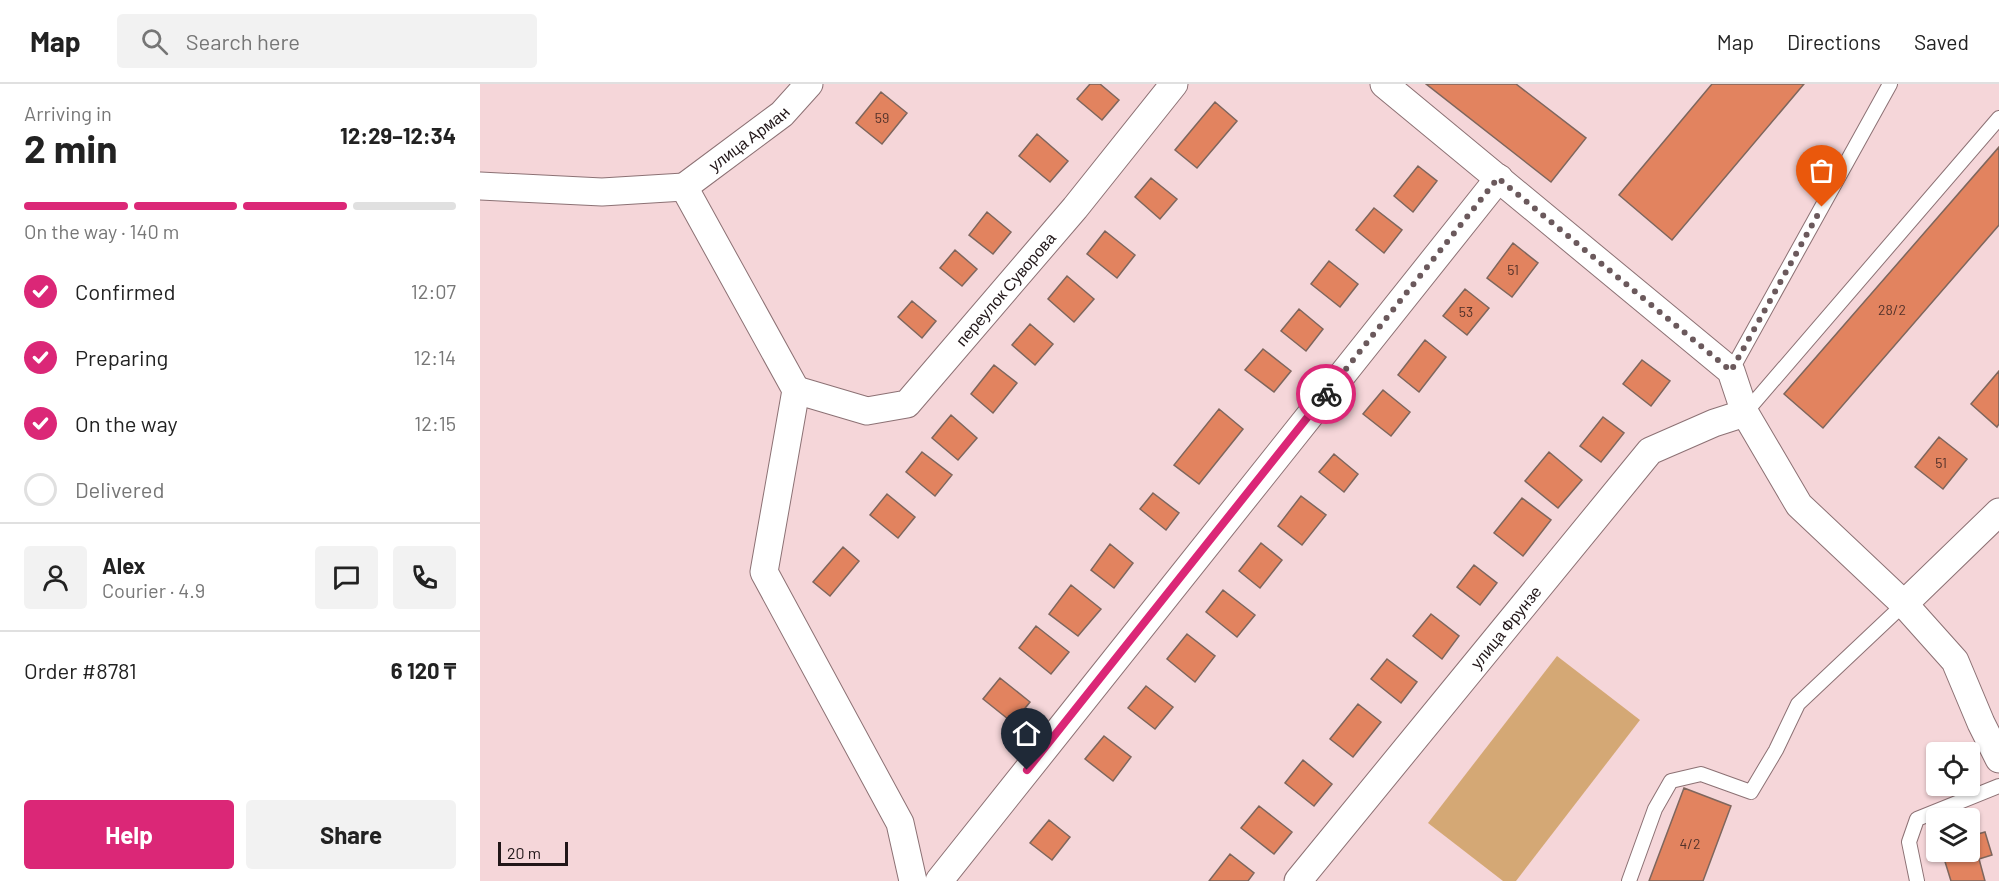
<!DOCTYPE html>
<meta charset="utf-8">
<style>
body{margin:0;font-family:Barlow,sans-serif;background:#f2f2f2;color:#222;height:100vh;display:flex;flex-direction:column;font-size:22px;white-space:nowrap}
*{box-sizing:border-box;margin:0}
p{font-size:20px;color:#767676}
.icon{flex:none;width:33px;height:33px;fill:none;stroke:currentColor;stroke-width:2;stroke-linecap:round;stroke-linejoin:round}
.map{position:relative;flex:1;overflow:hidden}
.drawer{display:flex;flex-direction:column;background:#fff;width:480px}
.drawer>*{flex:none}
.buttons{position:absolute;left:1446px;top:658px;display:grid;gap:12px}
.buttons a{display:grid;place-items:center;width:54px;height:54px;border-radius:6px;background:#fff;box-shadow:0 2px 4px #0004;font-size:30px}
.scale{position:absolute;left:18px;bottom:15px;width:70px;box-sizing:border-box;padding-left:6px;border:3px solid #211618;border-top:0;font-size:16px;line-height:21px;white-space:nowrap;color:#211618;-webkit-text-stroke:4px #f5d6d9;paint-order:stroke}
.pin{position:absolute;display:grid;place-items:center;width:51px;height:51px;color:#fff;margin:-62px -26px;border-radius:50% 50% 50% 0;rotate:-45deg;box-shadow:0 0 6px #0007}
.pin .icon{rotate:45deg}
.courier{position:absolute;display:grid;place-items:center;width:60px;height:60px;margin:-30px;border:4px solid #db2777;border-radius:50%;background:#fff;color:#222;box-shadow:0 2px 8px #0007}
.head em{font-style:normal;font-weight:700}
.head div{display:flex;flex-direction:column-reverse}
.head{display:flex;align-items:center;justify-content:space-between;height:102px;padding:0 24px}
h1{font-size:39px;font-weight:700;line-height:45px}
.bar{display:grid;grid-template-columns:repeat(4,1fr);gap:9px 6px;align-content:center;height:72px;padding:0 24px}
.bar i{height:8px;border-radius:4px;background:#e0e0e0}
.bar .selected{background:#db2777}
.bar p{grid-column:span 4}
.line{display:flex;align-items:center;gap:15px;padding:0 24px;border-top:2px solid #e0e0e0}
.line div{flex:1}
.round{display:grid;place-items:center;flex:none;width:63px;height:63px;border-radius:6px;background:#f2f2f2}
ol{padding:0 24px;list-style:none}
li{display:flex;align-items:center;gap:18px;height:66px}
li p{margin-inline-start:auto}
li .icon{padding:6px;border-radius:50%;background:#db2777;color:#fff;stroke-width:4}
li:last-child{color:#767676}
li i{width:33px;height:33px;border:3px solid #e0e0e0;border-radius:50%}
.button{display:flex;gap:12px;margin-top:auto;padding:12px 24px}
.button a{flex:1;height:69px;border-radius:6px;background:#db2777;color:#fff;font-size:24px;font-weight:700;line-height:69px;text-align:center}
.button a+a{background:#f2f2f2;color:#222}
header{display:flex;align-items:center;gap:36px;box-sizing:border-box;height:84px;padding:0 30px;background:#fff;border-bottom:2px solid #e0e0e0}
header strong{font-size:28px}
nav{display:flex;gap:33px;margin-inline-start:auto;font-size:21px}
.search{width:420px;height:54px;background:#f2f2f2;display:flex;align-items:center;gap:15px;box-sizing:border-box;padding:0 21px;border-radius:6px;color:#767676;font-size:22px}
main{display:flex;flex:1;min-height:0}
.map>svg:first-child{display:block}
</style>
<header>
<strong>Map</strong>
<div class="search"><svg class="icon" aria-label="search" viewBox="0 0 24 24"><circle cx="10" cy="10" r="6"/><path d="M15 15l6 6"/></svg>Search here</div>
<nav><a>Map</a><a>Directions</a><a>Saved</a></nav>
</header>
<main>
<section class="drawer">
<div class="head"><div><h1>2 min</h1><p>Arriving in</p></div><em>12:29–12:34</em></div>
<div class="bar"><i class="selected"></i><i class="selected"></i><i class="selected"></i><i></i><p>On the way · 140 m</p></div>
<ol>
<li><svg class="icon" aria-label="check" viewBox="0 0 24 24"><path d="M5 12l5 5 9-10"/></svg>Confirmed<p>12:07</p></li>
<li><svg class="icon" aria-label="check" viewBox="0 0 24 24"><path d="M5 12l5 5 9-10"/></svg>Preparing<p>12:14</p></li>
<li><svg class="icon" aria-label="check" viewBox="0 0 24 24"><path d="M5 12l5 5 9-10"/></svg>On the way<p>12:15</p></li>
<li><i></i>Delivered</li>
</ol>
<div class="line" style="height:108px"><a class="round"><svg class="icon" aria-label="person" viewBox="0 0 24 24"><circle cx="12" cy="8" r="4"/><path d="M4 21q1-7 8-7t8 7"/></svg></a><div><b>Alex</b><p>Courier · 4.9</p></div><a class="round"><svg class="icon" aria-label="chat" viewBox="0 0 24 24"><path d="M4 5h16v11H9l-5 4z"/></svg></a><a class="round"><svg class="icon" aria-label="phone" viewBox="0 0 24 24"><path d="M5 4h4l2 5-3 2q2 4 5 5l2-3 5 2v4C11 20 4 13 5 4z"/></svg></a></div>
<div class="line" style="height:78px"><div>Order #8781</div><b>6 120 ₸</b></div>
<div class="button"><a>Help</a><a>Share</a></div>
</section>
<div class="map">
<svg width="1519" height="797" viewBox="0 0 1519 797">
<rect width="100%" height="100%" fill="#f5d6d9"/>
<path fill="#d4a875" d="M1077,572L1160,636L1036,797H1023L948,739Z"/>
<path fill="#e2835f" stroke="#7e665d" stroke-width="1.5" d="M610,0H620L639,16L622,36L597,15Z
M946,0H1036L1106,54L1071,98Z
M1232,0H1324L1192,156L1139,111Z
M401,8L427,29L402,60L376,39Z
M735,18L757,37L717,84L695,66Z
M557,50L588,77L570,98L539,72Z
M1519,63V141L1343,344L1304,310Z
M938,82L957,97L933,128L914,112Z
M671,94L697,115L680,135L655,113Z
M894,124L922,146L904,169L876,146Z
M507,128L531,148L513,170L489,151Z
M625,147L655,171L637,194L607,170Z
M1033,159L1058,179L1032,213L1007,194Z
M475,166L497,185L482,202L460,184Z
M849,177L878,200L860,223L831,200Z
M587,192L614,215L594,238L568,215Z
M985,205L1009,224L987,251L963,232Z
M432,217L456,237L442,254L418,233Z
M819,225L843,245L826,267L801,247Z
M550,240L573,260L555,281L532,261Z
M945,256L966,273L939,308L918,291Z
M783,265L811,287L794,308L765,286Z
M1162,276L1190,297L1171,322L1143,300Z
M514,281L537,299L513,329L491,310Z
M1519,287V340L1517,343L1491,320Z
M903,306L930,328L911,352L883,330Z
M739,325L763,345L719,400L694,381Z
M471,331L497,354L478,376L452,354Z
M1123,333L1144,349L1121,378L1100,362Z
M1459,353L1487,375L1463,405L1435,383Z
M442,368L472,391L455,412L426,388Z
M1069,368L1102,396L1078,424L1045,397Z
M854,370L878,390L864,408L839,388Z
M673,409L699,429L686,446L660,425Z
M407,410L435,433L418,454L390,431Z
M821,412L846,431L822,461L798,442Z
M1042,414L1071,436L1043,472L1014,449Z
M781,459L802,476L780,504L759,487Z
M630,460L653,479L634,504L611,486Z
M363,463L379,477L350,512L333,498Z
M994,481L1017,499L1000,521L977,503Z
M591,501L621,525L598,552L569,530Z
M743,506L775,531L757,553L726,528Z
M951,530L979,552L962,575L933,552Z
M556,542L589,568L571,590L539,564Z
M707,550L735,572L715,598L687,575Z
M907,575L937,598L921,619L891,595Z
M520,594L550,618L533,639L503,615Z
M666,602L693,623L675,645L648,624Z
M878,620L901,638L873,673L850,655Z
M624,652L651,673L633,697L605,675Z
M823,676L852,700L834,722L805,699Z
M1204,704L1251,722L1223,797H1169Z
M779,722L812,748L794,770L761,744Z
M569,736L590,753L572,776L550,759Z
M1490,747L1491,752L1505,748L1512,771L1499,775L1505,797H1471L1462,768H1490Z
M750,770L774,789L768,797H729Z"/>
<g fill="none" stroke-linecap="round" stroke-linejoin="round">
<defs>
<path id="service" d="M1251,287L1410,0
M1265,329L1519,34
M1149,797L1175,725L1191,697L1221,690L1271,708L1296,666L1318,620L1424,520
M1437,797L1429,758L1437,735L1519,702"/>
<g id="minor">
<path d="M904,0L1251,287L1265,329L1319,421L1424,520L1475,577L1501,639L1519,675"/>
<path d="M0,102L122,108L204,103"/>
<path d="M204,103L316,306L284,488L420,739L433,797"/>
<path id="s1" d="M204,103L302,30L329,0"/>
<path id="s2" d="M316,306L387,327L427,320L595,124L694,0"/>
<path d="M1424,520L1519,428"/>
<path d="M459,797L1019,94"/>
<path id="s3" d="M818,797L1170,367L1234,339L1265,329"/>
</g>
</defs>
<use href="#service" stroke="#8c7174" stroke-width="16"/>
<use href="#minor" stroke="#8c7174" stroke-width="29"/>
<use href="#service" stroke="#fff" stroke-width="14"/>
<use href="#minor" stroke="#fff" stroke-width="27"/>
</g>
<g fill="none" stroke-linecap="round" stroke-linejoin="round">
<path stroke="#6b595c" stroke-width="6" stroke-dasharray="0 10.8" d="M846,310L1018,94L1251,287L1342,123"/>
<path stroke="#db2777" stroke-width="8" d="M547,686L846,310"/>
</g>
<g text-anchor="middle" stroke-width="6" stroke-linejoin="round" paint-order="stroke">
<g font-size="14" fill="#51312a">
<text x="402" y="39">59</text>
<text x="1033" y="191">51</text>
<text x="1412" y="231">28/2</text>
<text x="986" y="233">53</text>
<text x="1461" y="384">51</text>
<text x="1210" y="765">4/2</text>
</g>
<g font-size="16" fill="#211618" stroke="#f5d6d9">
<text dy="6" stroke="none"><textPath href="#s1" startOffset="81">улица Арман</textPath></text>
<text dy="6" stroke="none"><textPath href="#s2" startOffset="266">переулок Суворова</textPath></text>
<text dy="6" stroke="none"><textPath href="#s3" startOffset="328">улица Фрунзе</textPath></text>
</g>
</g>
</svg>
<div class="buttons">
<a><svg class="icon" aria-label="locate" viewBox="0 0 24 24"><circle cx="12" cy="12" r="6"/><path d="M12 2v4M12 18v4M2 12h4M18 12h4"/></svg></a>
<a><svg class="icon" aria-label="layers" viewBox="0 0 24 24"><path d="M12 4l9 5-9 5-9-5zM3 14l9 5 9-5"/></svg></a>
</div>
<div class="scale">20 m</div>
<div class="pin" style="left:1342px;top:123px;background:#ea580c"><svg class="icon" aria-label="bag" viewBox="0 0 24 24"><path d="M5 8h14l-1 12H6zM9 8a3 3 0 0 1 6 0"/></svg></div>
<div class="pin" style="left:547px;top:686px;background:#1f2937"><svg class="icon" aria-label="home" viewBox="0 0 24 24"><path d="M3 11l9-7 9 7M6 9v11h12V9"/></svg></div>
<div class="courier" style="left:846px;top:310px"><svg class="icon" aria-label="bike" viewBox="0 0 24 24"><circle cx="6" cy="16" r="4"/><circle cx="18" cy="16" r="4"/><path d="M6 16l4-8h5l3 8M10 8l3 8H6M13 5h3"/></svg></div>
</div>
</main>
